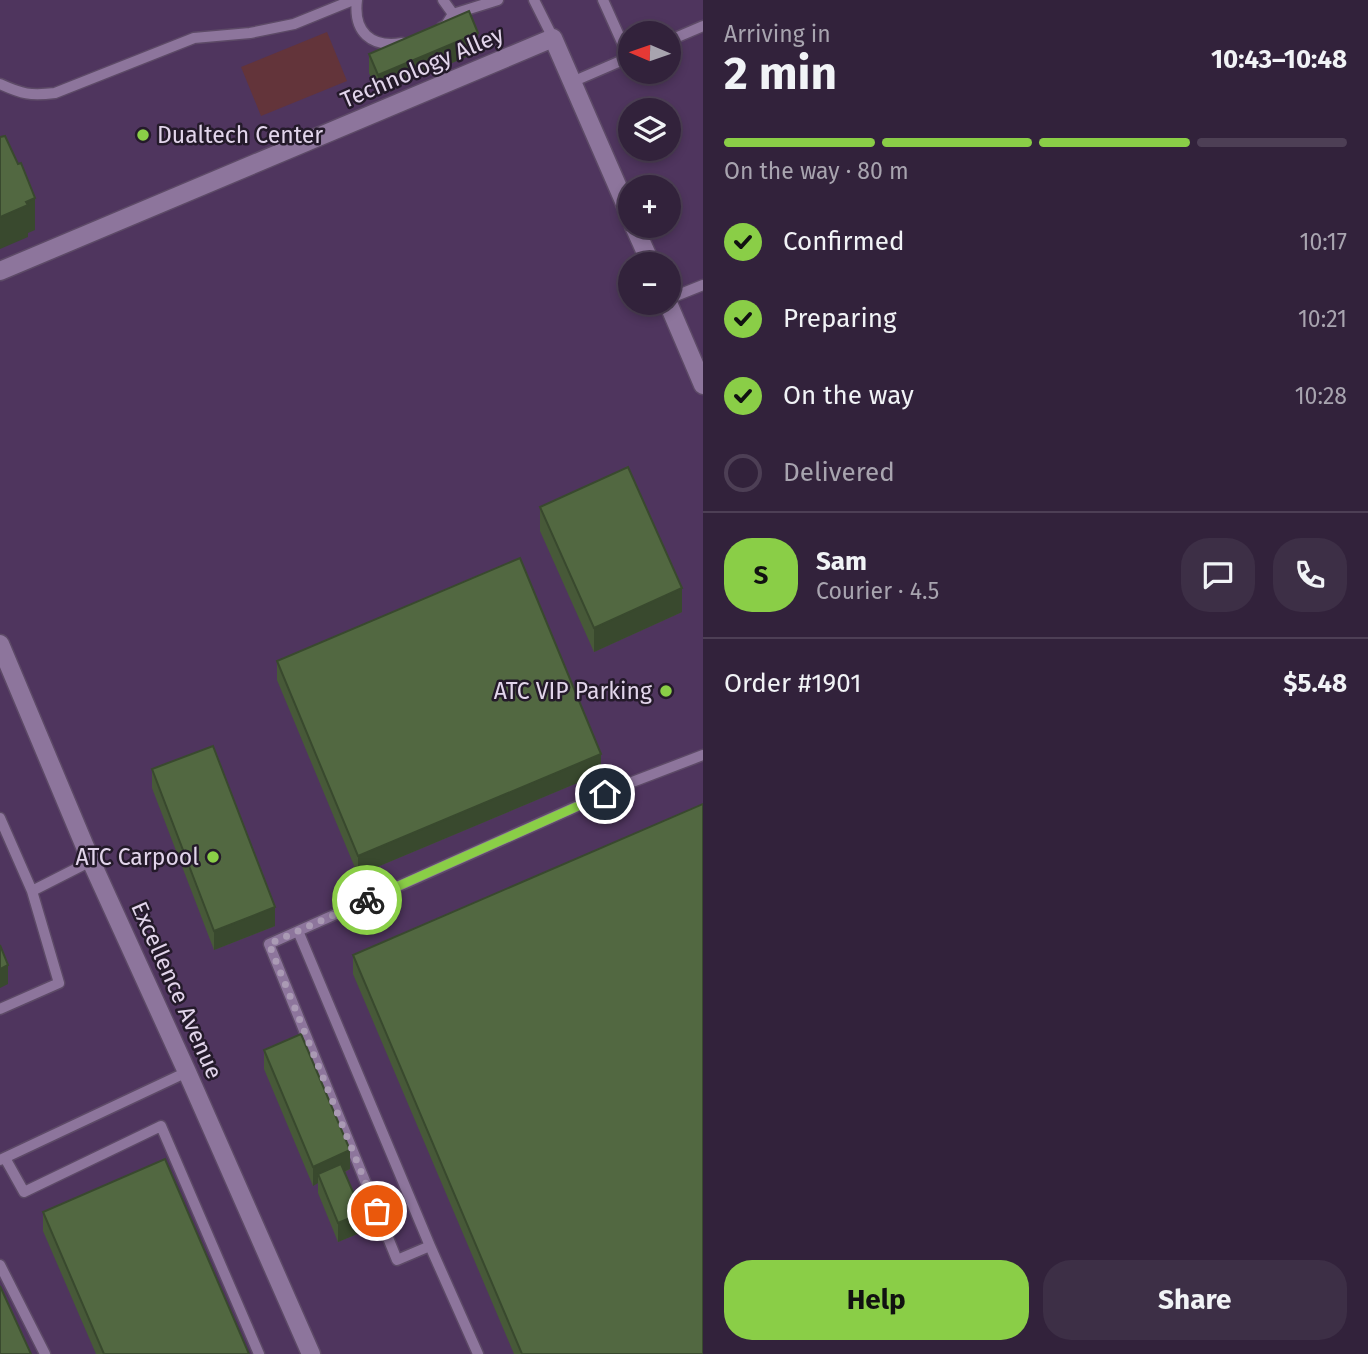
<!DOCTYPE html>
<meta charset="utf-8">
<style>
body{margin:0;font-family:"Fira Sans",sans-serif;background:#3d2f46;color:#f1f3f6;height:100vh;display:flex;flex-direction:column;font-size:26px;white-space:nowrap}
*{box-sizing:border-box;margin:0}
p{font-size:23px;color:#a8a4af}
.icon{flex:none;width:38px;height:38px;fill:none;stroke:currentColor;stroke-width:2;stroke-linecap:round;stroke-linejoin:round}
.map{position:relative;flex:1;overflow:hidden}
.panel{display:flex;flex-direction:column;background:#32223b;width:665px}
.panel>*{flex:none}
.needle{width:46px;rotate:272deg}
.controls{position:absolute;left:618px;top:21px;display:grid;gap:14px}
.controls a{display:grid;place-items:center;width:63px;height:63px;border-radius:50%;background:#32223b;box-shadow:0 4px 10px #0003,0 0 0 2px #4d3f55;font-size:35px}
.pin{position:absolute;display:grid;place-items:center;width:60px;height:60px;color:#fff;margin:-30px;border:4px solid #fff;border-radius:50%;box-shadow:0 2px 7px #0007}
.courier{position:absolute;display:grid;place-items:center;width:70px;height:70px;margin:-35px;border:5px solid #8ace47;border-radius:50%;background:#fff;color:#222;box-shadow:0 2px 9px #0007}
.overview em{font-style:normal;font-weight:700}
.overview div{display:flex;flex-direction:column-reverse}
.overview{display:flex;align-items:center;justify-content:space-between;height:119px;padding:0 21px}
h1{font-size:46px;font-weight:700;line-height:52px}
.bar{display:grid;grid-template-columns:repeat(4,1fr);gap:10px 7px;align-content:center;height:84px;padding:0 21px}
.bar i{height:9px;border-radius:5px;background:#4d3f55}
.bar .on{background:#8ace47}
.bar p{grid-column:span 4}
.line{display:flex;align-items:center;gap:18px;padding:0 21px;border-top:2px solid #4d3f55}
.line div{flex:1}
.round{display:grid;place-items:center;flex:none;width:74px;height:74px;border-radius:28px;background:#3d2f46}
ol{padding:0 21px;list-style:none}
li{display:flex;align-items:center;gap:21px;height:77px}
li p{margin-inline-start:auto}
li .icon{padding:7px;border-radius:50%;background:#8ace47;color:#111;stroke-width:4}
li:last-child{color:#a8a4af}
li i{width:38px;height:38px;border:4px solid #4d3f55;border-radius:50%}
.primary-button{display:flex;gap:14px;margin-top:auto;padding:14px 21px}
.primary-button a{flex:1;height:80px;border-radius:28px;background:#8ace47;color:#111;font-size:28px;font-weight:700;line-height:80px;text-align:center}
.primary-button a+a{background:#3d2f46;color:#f1f3f6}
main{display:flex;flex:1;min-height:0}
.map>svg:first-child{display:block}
</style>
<main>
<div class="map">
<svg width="703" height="1354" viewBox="0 0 703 1354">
<rect width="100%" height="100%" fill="#422d4f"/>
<path fill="#4f355e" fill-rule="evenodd" d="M0,0H703V1354H0ZM630,33H668V72H630ZM630,110H668V149H630ZM630,187H668V226H630ZM630,264H668V303H630Z"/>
<path fill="#63343a" d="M327,32L347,81L261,116L241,67Z"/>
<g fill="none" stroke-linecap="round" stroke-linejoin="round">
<defs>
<path id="lane" d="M357,0C353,32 371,48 402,43
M443,0L453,14
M534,0L553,38
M603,0L629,58
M442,27L446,25L453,14L498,0
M668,41L703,26
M572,82L630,57
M0,84C22,94 30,96 55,93L194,38L250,33L294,24L353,0
M668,299L703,285
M0,818L32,891L59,983L0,1009
M32,891L91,861
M298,931L430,1246L478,1354
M5,1158L24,1192L161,1126L259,1354
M0,1160L187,1072
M430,1246L397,1260L269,944L627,784L703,755
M0,1265L45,1354"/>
<path id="street" d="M634,226L651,264
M0,271L553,38L630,215
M668,303L703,385"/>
<path id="secondary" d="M0,644L91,861L187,1072L311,1354"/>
</defs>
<use href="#lane" stroke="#5d4a67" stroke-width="13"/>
<use href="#street" stroke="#5d4a67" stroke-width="21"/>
<use href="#secondary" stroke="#5d4a67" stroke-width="21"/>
<use href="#lane" stroke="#8d759c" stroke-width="10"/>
<use href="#street" stroke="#8d759c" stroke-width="18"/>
<use href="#secondary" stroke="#8d759c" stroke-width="18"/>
</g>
<path fill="#475938" d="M478,52L378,94L369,73V54Z
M540,507L682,612L594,652L540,531Z
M277,661L601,773L358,875L277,680Z
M152,769L275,926L214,950L152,788Z
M353,955L703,1354H514L353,974Z
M264,1050L350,1169L345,1172L362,1232L338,1242L318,1193V1183L313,1186L264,1069Z
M43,1212L249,1354H96L43,1231Z"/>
<path fill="#39492e" d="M478,33V52L378,94V75Z
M35,198V230L28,233V237L0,249V217L26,202Z
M682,588V612L594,652V628Z
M601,754V773L358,875V856Z
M275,907V926L214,950V931Z
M8,965V984L0,988V969Z
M350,1150V1169L321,1182L318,1174V1183L313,1186V1167Z
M362,1213V1232L338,1242V1223Z"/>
<path fill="#526841" stroke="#39492e" stroke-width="2" d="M469,11L478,33L378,75L369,54Z
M5,136L18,164L21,163L35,198L26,202L28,205L0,217V137Z
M628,467L682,588L594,628L540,507Z
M520,558L601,754L358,856L277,661Z
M213,746L275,907L214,931L152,769Z
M703,804V1354H522L353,955Z
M0,945L8,965L0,969Z
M301,1034L350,1150L313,1167L264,1050Z
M165,1159L249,1354H104L43,1212Z
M341,1164L362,1213L338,1223L318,1174Z
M0,1286L31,1354H0Z"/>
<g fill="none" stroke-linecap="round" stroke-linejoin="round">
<path stroke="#aa9ab4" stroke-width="7" stroke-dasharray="0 12.6" d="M367,900L269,944L377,1211"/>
<path stroke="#8ace47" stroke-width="9" d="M367,900L605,794"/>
</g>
<g fill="#8ace47" stroke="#241a2a" stroke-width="2.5">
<circle cx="143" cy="135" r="7"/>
<circle cx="666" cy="691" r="7"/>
<circle cx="213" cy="857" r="7"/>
</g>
<g text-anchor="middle" stroke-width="5" stroke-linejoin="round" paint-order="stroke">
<g font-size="23" fill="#e2d5eb" stroke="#241a2a">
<text transform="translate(422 67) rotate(-23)" y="8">Technology Alley</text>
<text transform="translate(177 990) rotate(66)" y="8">Excellence Avenue</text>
</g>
<g font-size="23" fill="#e2d5eb" stroke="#241a2a" text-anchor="end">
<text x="157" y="143" text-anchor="start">Dualtech Center</text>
<text x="652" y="699">ATC VIP Parking</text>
<text x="199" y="865">ATC Carpool</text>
</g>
</g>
</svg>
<div class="controls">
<a><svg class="needle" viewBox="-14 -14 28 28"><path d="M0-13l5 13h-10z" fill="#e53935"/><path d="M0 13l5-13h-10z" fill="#a8a4af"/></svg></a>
<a><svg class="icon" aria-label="layers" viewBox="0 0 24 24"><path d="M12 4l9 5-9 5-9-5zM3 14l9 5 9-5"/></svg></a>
<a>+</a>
<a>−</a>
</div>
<div class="pin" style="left:377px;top:1211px;background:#ea580c"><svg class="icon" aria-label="bag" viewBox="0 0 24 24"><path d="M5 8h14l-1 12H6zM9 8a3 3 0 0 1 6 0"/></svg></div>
<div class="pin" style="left:605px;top:794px;background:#1f2937"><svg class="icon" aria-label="home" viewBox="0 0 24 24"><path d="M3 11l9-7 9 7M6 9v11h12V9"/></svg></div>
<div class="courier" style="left:367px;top:900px"><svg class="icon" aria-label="bike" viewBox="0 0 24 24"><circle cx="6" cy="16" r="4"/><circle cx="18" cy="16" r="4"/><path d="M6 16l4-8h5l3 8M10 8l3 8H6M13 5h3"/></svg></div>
</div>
<section class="panel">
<div class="overview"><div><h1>2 min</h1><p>Arriving in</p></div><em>10:43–10:48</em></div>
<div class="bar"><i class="on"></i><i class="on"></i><i class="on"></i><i></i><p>On the way · 80 m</p></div>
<ol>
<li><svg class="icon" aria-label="check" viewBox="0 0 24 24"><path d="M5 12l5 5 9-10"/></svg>Confirmed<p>10:17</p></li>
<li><svg class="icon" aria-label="check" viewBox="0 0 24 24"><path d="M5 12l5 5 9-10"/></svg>Preparing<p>10:21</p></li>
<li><svg class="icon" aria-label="check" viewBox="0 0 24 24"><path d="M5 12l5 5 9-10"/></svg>On the way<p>10:28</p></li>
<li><i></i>Delivered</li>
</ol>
<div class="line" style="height:126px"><b class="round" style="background:#8ace47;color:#111">S</b><div><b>Sam</b><p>Courier · 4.5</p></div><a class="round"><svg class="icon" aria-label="chat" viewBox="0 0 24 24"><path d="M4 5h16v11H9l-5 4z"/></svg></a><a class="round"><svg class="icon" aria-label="phone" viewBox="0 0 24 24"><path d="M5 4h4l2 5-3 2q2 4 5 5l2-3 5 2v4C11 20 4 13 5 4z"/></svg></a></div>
<div class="line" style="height:91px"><div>Order #1901</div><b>$5.48</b></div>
<div class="primary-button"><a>Help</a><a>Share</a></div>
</section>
</main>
